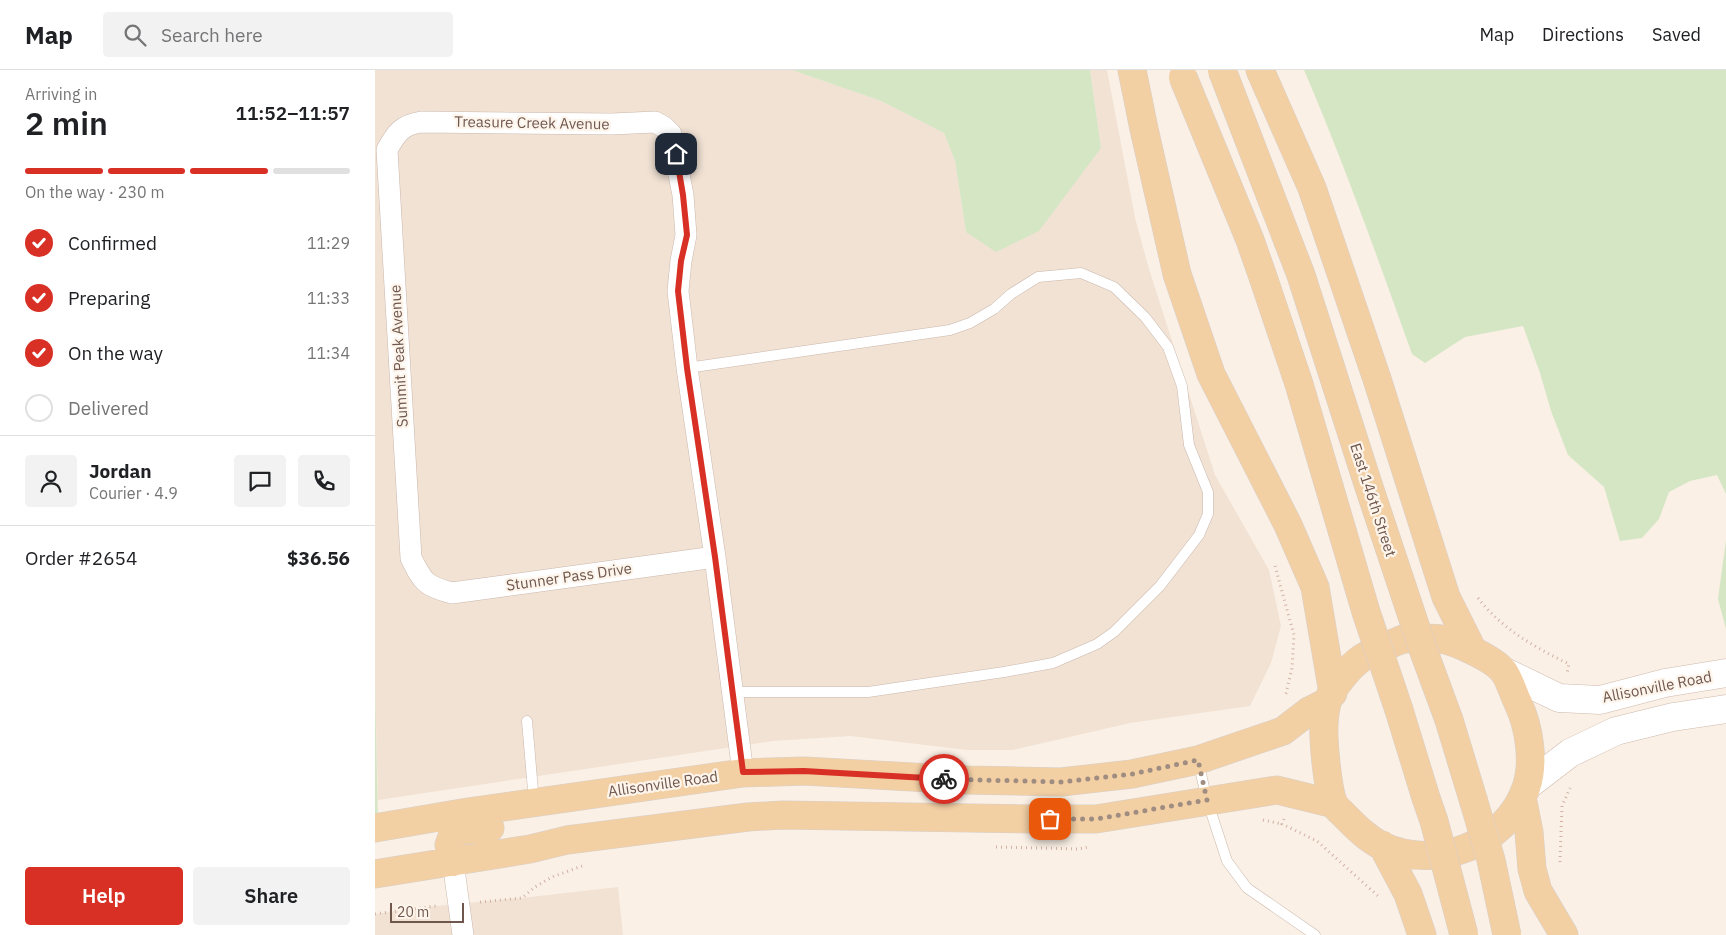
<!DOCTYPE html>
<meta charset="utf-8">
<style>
body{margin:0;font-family:"IBM Plex Sans",sans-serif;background:#f2f2f2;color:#202124;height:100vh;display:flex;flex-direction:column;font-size:19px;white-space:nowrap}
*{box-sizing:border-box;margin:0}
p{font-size:16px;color:#757577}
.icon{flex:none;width:28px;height:28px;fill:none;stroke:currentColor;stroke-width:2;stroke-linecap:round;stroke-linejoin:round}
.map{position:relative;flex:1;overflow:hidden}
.details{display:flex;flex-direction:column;background:#fff;width:375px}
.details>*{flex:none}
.scale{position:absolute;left:15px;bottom:12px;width:74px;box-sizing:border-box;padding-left:5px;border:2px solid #70574d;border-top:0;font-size:14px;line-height:18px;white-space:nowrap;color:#70574d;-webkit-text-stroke:4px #fdf5eb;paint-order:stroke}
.pin{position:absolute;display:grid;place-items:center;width:42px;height:42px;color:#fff;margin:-21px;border-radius:10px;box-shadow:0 2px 8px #0006}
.courier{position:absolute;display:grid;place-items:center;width:50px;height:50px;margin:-25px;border:4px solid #d93025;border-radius:50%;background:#fff;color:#222;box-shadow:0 1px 6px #0007}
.summary em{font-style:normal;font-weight:600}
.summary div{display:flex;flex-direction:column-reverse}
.summary{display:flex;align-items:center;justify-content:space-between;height:85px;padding:0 25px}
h1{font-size:32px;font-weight:600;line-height:38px}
.bar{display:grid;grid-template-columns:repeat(4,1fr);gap:8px 5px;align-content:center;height:60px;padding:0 25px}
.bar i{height:6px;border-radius:4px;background:#e0e0e0}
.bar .active{background:#d93025}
.bar p{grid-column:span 4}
.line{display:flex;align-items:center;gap:12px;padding:0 25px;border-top:1px solid #e0e0e0}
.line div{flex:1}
.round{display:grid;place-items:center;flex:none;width:52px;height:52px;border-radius:5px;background:#f2f2f2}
ol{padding:0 25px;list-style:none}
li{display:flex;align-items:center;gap:15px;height:55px}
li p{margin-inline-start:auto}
li .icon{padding:5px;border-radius:50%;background:#d93025;color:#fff;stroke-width:4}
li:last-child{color:#757577}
li i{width:28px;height:28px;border:2px solid #e0e0e0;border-radius:50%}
.cta{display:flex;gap:10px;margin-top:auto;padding:10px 25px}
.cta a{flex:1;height:58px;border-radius:5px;background:#d93025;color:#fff;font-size:20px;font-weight:600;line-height:58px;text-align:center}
.cta a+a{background:#f2f2f2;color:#202124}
header{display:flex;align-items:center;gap:30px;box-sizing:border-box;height:70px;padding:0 25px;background:#fff;border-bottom:1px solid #e0e0e0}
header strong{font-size:24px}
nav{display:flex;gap:28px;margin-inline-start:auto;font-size:18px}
.search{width:350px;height:45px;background:#f2f2f2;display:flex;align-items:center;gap:12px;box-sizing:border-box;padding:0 18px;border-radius:5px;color:#757577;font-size:19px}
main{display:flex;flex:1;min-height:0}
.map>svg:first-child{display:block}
</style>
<header>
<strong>Map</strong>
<div class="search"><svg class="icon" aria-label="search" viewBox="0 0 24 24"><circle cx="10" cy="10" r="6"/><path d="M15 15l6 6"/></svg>Search here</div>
<nav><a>Map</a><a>Directions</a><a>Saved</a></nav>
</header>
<main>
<section class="details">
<div class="summary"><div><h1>2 min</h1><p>Arriving in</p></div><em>11:52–11:57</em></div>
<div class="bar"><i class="active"></i><i class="active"></i><i class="active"></i><i></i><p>On the way · 230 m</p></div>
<ol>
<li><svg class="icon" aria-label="check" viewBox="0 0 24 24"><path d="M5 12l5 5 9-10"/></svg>Confirmed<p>11:29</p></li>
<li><svg class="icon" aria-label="check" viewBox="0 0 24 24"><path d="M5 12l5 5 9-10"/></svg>Preparing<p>11:33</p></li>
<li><svg class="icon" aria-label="check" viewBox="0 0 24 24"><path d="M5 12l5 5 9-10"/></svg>On the way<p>11:34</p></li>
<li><i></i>Delivered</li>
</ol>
<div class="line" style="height:90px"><a class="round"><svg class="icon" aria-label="person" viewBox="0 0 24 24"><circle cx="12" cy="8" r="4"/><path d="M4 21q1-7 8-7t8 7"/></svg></a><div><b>Jordan</b><p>Courier · 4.9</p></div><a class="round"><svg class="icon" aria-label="chat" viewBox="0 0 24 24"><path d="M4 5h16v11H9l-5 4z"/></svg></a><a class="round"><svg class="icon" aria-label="phone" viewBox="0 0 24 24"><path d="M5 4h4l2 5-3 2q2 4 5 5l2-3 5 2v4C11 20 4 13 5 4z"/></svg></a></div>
<div class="line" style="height:65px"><div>Order #2654</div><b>$36.56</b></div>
<div class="cta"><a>Help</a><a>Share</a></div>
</section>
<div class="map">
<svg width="1351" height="865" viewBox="0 0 1351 865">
<rect width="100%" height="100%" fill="#faf0e5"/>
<path fill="#f1e2d4" d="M0,0H417L506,31L569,63L580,91L591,162L726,78L715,0H732L760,148L774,199L840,405L894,500L906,556L896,593L875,636L755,653L638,680H592L475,666L398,671L3,730L0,613Z
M243,817L248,865H0V844L61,836L147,828Z"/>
<path fill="#d5e6c5" d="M417,0H715L726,78L664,161L621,182L591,162L580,91L569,63L506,31Z
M929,0H1351V424L1342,405L1315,411L1294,422L1284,449L1267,468L1245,471L1229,417L1193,385L1176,341L1165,303L1148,256L1090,267L1050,293L1037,284C1003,189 969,93 929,0Z
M1351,470V559L1343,529Z
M0,613L3,752H0Z"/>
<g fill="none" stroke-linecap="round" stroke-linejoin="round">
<defs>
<path id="lane" d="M312,298L575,260L595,253L619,239L636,224L663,207L706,203L739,217L770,247L793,277L807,316L814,375L833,422V444L824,465L785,516L739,562L722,574L678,593L629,602L493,622H358
M152,651L159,732
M823,691L832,730L852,791L872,818L940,865"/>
<path id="street" d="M340,487L77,523C50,516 48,512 36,488L12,80C21,63 27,55 46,52L237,54L280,52L289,57L296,64L308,125L311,165L306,191L303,221L312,298L340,487L368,703
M78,792L88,865"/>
<path id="secondary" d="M1128,601L1184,628L1225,630L1290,613L1351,603
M1152,716L1195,683L1241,661L1298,647L1351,639"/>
<path id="primary" d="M757,0L769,59L802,204L836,304L913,455L940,517L958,623
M885,0L937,118L1002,309L1071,527L1097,579
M1028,569C1040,569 1054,567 1066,569C1082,572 1119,589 1129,602C1135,611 1138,623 1143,633C1154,657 1160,692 1151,718C1131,775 1061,801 1007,776C991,768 979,755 966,742C964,740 960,737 959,734C955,726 952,702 951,693C949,674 947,652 952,633C956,619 975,596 987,588C999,580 1014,575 1028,569Z
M1024,640L1051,728
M1074,650L1098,729
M1147,727L1154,762L1157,799L1163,821L1189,865
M0,758L93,742L368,703L429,701L591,710L686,712L757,704L823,690L908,661L934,641L952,632
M1007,775L1033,824L1047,865
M78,792L74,775L78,764L89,760L115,758
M0,804L155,779L192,770L373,747L408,745L660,749H721L902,720L959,734"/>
</defs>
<use href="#lane" stroke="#cab8ad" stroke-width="11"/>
<use href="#street" stroke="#cab8ad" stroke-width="22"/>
<use href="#secondary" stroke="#cfb9ad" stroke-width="29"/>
<use href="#primary" stroke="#d7d0cd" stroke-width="29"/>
<path stroke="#d1b1a3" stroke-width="3" stroke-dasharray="1 4" stroke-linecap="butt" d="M900,496L919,565L917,598L911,623L909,625
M1103,528C1127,559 1159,577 1194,594L1192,603
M909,749L907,754L942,771L1003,826
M888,750L907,754
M621,777L703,779L714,777
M1185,792L1187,736L1195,718
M105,832L147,828L160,817L177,807L207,796
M0,844L61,836"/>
<use href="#lane" stroke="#fff" stroke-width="10"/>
<use href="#street" stroke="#fff" stroke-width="21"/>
<use href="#secondary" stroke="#fff" stroke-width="28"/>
<use href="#primary" stroke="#f3cfa4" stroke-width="28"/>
<defs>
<path id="primary-bridge" d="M847,0L926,205L993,414L1049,582L1074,650
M808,7L875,170L888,207L924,314L991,542L1024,640
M1051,728L1059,751L1089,865
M1098,729L1116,790L1132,865"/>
</defs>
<use href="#primary-bridge" stroke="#d7d0cd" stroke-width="29" stroke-linecap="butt"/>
<use href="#primary-bridge" stroke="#f3cfa4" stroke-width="28"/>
</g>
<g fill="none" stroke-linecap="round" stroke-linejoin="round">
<path stroke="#a08d82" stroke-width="5" stroke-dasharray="0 9" d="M569,709L686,712L757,704L823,690L832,730L721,749H675"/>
<path stroke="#d93025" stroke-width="6" d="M301,84L308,125L312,165L306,191L303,221L312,298L340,487L368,702L429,701L569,709"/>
</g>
<g text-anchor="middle" stroke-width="4.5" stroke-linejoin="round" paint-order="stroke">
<g font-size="15" fill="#70574d" stroke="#fdf5eb">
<text transform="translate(157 53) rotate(1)" y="5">Treasure Creek Avenue</text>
<text transform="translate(24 286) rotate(-93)" y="5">Summit Peak Avenue</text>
<text transform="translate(998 430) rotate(72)" y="5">East 146th Street</text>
<text transform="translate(194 507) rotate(-8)" y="5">Stunner Pass Drive</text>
<text transform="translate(1282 617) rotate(-11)" y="5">Allisonville Road</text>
<text transform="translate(288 714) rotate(-8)" y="5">Allisonville Road</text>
</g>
</g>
</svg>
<div class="scale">20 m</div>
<div class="pin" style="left:675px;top:749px;background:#ea580c"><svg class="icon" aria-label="bag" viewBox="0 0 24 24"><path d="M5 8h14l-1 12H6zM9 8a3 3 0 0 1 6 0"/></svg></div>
<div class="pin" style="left:301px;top:84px;background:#1f2937"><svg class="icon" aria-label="home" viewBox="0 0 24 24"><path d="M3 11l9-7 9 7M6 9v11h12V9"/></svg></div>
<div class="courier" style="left:569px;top:709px"><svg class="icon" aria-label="bike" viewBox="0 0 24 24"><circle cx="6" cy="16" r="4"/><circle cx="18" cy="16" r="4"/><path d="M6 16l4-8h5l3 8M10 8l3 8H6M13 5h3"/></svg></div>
</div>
</main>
